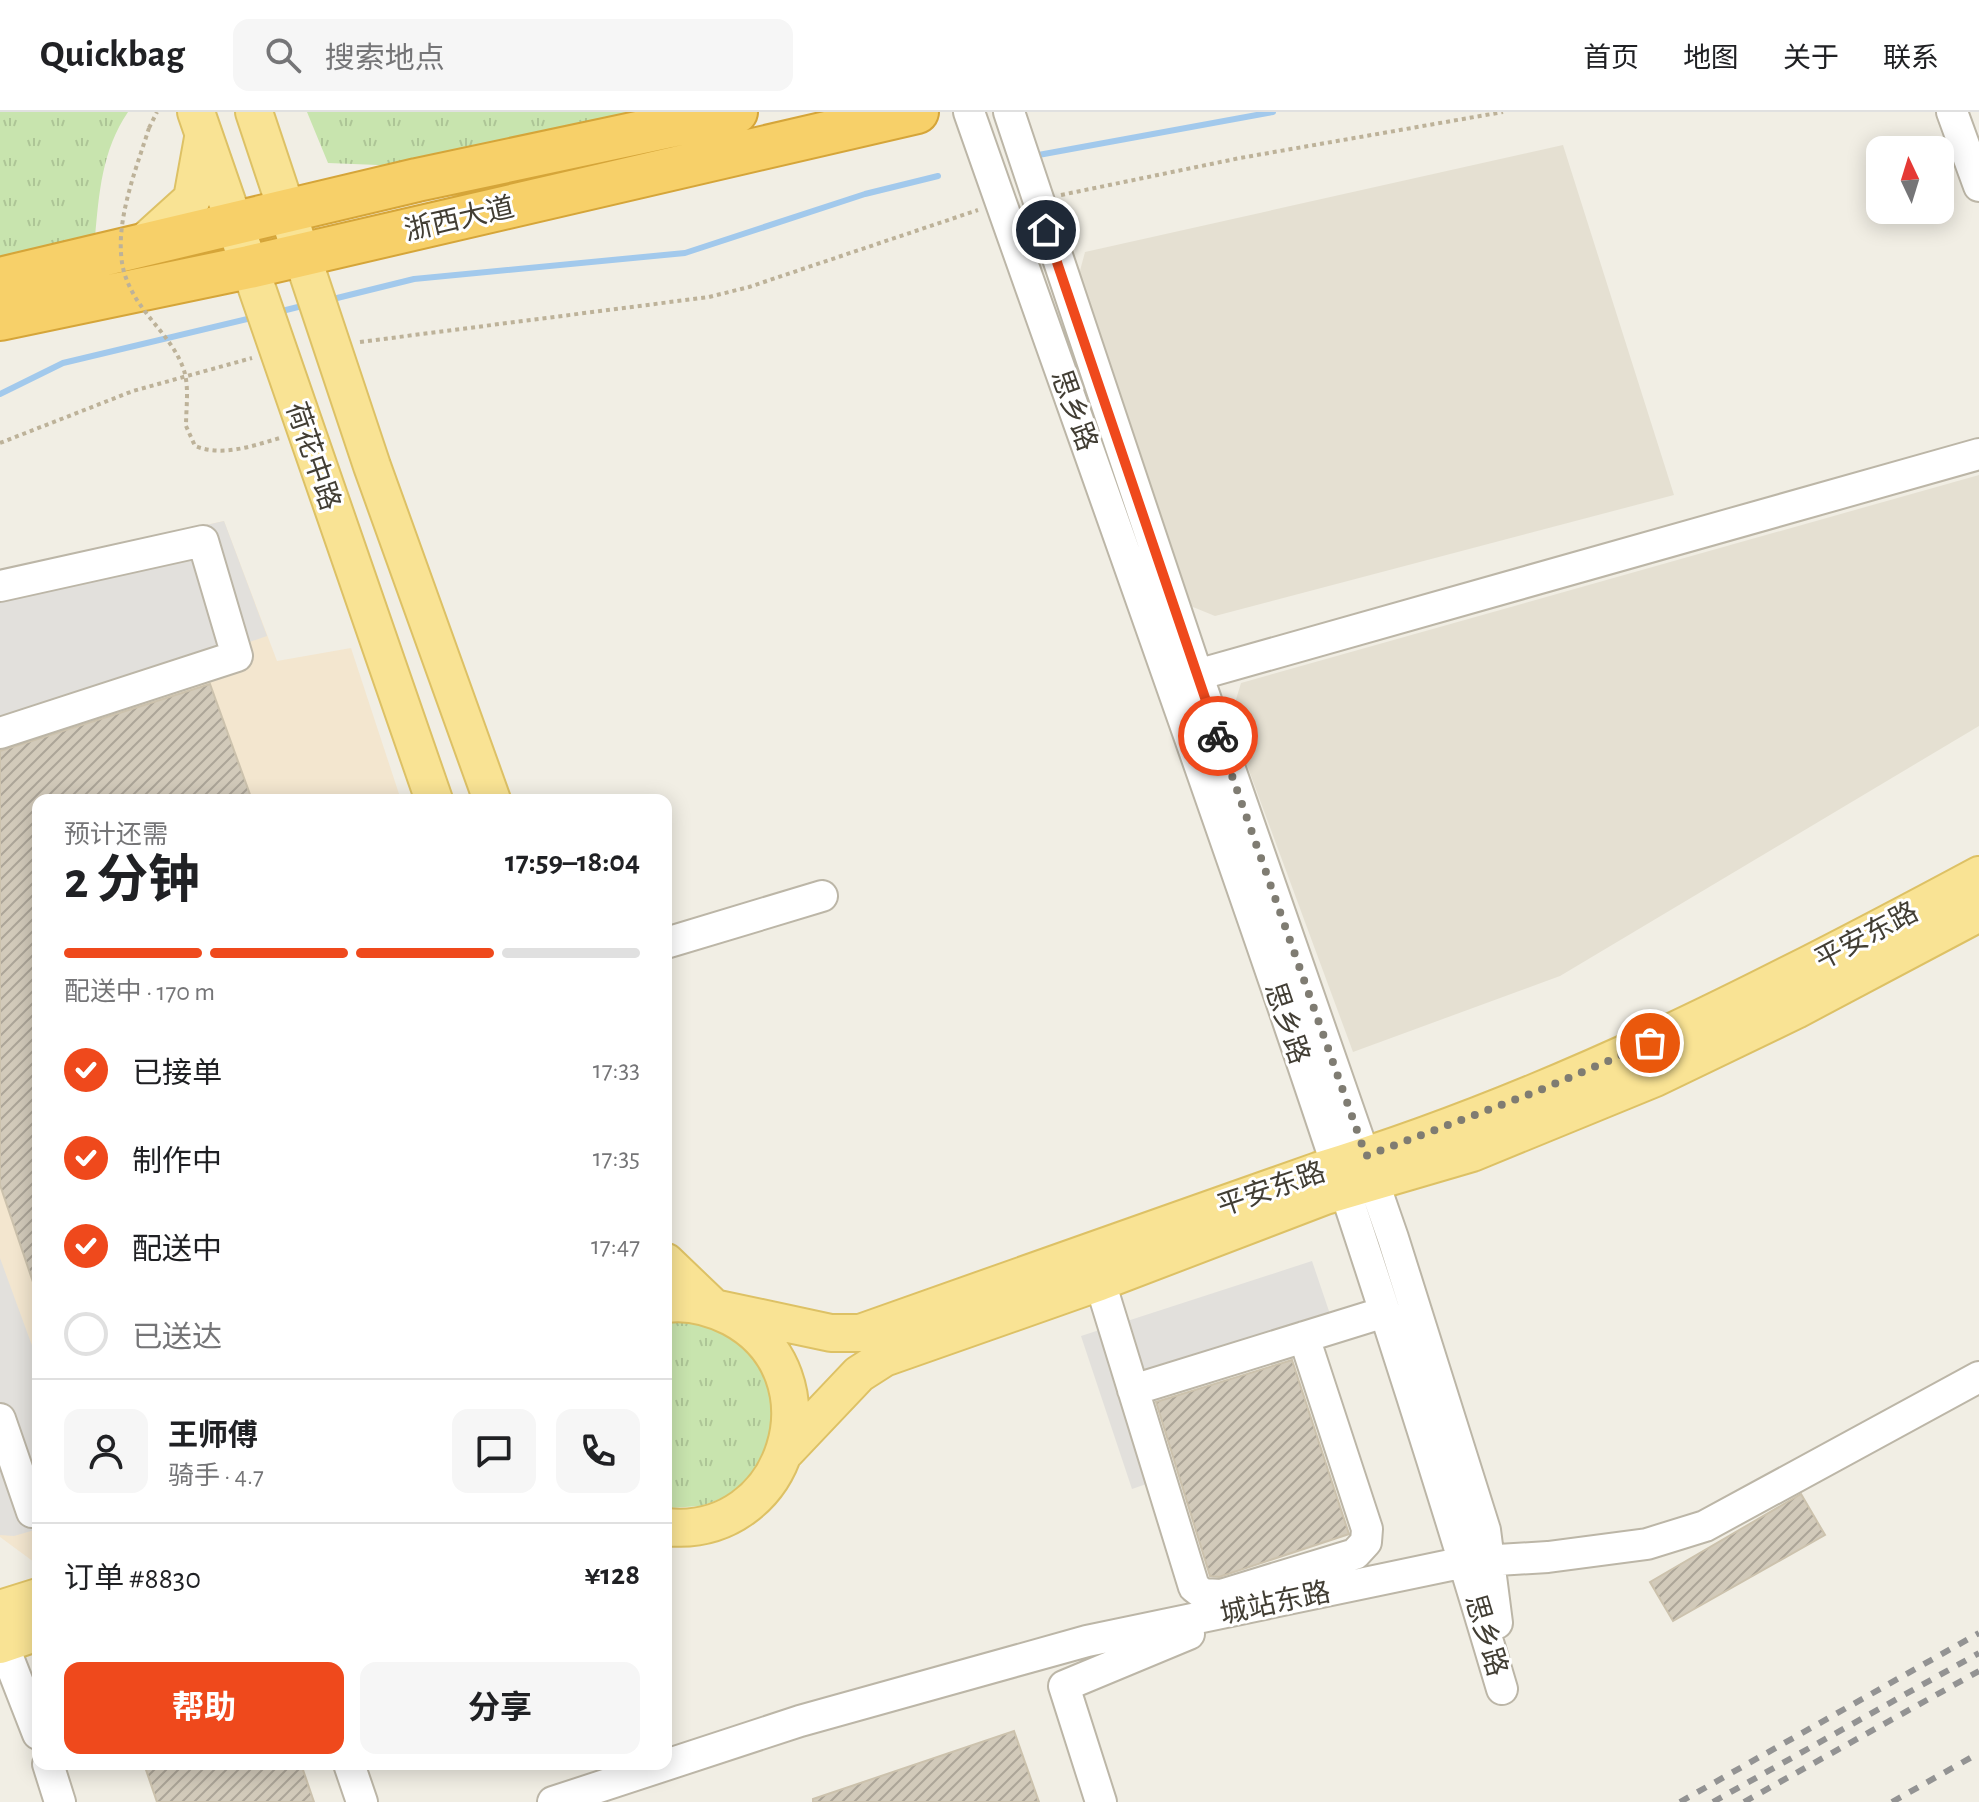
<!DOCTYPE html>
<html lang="zh">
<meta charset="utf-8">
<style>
body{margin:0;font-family:"Alegreya Sans","Noto Sans SC",sans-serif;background:#f6f6f6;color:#202124;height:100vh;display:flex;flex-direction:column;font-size:30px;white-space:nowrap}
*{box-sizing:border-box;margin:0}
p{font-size:26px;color:#757577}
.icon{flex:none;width:44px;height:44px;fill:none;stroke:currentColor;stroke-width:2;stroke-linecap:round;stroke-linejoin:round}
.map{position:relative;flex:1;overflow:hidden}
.drawer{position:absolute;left:32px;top:682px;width:640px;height:976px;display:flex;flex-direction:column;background:#fff;border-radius:16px;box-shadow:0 4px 20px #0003}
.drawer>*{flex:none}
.needle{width:52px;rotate:356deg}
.buttons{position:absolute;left:1866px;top:24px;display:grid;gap:16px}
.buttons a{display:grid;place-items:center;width:88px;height:88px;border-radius:16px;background:#fff;box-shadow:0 4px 20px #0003;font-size:40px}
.pin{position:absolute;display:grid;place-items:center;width:68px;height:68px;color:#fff;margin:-34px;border:4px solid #fff;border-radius:50%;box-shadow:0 2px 8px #0007}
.courier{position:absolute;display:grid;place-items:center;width:80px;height:80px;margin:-40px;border:6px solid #ef491c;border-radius:50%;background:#fff;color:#222;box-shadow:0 2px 10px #0007}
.summary em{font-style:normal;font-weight:700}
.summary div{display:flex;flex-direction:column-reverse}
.summary{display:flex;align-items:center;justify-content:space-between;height:136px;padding:0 32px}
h1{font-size:52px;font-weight:700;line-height:60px}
.bar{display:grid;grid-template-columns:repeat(4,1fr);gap:12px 8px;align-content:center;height:96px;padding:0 32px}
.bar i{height:10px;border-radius:6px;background:#e0e0e0}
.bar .on{background:#ef491c}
.bar p{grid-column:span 4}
.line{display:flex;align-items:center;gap:20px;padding:0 32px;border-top:2px solid #e0e0e0}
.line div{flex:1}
.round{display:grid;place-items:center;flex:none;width:84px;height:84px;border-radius:16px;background:#f6f6f6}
ol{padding:0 32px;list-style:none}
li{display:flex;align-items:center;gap:24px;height:88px}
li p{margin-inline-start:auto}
li .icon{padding:8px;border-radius:50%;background:#ef491c;color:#fff;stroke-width:4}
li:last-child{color:#757577}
li i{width:44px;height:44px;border:4px solid #e0e0e0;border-radius:50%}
.button{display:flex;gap:16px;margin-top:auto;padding:16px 32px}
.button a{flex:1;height:92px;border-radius:16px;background:#ef491c;color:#fff;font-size:32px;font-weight:700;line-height:92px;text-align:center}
.button a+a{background:#f6f6f6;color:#202124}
header{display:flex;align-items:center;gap:48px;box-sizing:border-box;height:112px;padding:0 40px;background:#fff;border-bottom:2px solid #e0e0e0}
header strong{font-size:38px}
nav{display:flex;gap:44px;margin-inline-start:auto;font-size:28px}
.search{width:560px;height:72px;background:#f6f6f6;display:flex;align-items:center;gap:20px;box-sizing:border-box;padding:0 28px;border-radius:16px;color:#757577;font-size:30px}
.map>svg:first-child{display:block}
</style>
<header>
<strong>Quickbag</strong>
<div class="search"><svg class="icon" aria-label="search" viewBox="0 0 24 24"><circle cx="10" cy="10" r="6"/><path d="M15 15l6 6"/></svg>搜索地点</div>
<nav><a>首页</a><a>地图</a><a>关于</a><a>联系</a></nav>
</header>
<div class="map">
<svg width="1979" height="1690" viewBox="0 0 1979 1690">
<defs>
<pattern id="grass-tufts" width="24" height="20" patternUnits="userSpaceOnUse" patternTransform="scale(2)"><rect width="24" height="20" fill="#c8e4ae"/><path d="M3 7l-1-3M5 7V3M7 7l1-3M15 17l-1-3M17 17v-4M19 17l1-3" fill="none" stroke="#adc596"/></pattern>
<pattern id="building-hatch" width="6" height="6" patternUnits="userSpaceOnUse" patternTransform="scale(2)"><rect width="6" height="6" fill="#d2caba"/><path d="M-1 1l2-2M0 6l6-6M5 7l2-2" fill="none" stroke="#aca598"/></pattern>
</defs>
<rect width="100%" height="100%" fill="#f1eee4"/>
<path fill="#e5e0d2" d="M1563,33L1674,383L1215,504L1188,493L1077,170L1085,140Z
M1979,363V614L1560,864L1353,940L1230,607L1241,571Z"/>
<path fill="#f3e6cf" d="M224,409L277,549L351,536L401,688H38V1453L0,1425V458Z"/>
<path fill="url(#grass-tufts)" d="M0,0H128C102,38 99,81 95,126L0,147Z
M307,0H651L403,54L328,51Z
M690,1208L719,1215L763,1254L776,1311L752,1365L729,1384L701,1394L669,1396L666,1210Z"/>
<path fill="#e2e0dc" d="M224,409L267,524L0,614V459Z
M0,1146L38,1250V1417L14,1424L0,1423Z
M1312,1149L1331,1205L1123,1272L1155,1369L1132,1377L1081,1224Z"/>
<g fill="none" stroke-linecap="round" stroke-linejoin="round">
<path stroke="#a2c9ec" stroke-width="6" d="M1033,44L1273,0
M329,188L414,167L685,141L865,82L938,64
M278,200L306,193
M0,282L63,251L256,205"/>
</g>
<path fill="url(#building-hatch)" stroke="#ccc2ad" stroke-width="2" d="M210,572L252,688H38L35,1176L0,1073V639Z
M1292,1248L1349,1422L1219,1465L1210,1464L1156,1290Z
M1801,1382L1825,1423L1673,1509L1650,1470Z
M1014,1619L1039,1690H813V1687Z
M144,1652H301L314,1690H157Z"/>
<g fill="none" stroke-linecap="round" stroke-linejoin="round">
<defs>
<path id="minor" d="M969,0C1153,524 1345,1045 1502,1577
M1009,0L1198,565L1393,1126L1485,1418L1497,1511
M1952,0L1979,74
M0,474L203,429L237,544L0,621
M1179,568L1979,342
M666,831L822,784
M1100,1170L1194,1475L1203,1482L1221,1483L1355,1442L1366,1430L1367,1417L1304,1225
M1133,1278L1385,1200
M0,1307L32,1400
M0,1525L38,1622
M48,1652L60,1690
M349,1652L362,1690
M553,1690L800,1609L1087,1529L1465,1450L1548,1445L1647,1432L1705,1414L1979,1265
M1101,1690L1064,1574L1189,1522"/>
<path id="major" d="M196,0L434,688
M254,0L372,354L492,688
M140,134L192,87L203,26
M666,1150L714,1196L831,1221H860L1318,1059C1551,988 1765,878 1979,763
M666,1192C688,1189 711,1195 731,1205C839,1262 788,1428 666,1415
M786,1339L859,1262L884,1246L1100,1170L1325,1084L1472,1041L1655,966L1796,898L1979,801
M0,1497L38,1485
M0,1533L38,1520"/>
<path id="highway" d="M0,167L417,68L736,0
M0,207L249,155L917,0"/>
</defs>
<use href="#minor" stroke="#bcb6a7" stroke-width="34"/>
<use href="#major" stroke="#ddc165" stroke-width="40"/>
<use href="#highway" stroke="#d5a539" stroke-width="46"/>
<path stroke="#bdb299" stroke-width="4" stroke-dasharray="4 4" stroke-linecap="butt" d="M149,16L157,0
M1061,83L1240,46L1503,0
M360,230L709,185L749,175L978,98
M186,314L195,334C223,345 252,334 280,326
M0,331L133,279L252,246"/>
<use href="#minor" stroke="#fff" stroke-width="30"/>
<use href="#major" stroke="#f9e394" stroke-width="36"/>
<use href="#highway" stroke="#f7d069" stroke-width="42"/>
<path stroke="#939393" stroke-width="6" stroke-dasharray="10 10" stroke-linecap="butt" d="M1680,1690L1979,1521
M1713,1690L1979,1541
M1744,1690L1979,1559
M1892,1690L1979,1641"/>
<path stroke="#bdb299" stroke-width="4" stroke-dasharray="4 4" stroke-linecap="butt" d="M149,16C136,58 112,115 124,160C136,200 168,219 182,253C190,271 186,294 186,314"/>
</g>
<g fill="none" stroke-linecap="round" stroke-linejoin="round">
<path stroke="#7f7c72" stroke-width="8" stroke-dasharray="0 14.4" d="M1218,624L1366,1044L1538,979L1650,931"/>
<path stroke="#ef491c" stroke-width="10" d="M1046,118L1218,624"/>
</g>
<g text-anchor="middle" stroke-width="6" stroke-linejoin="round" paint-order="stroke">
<g font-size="28" fill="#423e34" stroke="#fff">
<text transform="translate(459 106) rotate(-13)" y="10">浙西大道</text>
<text transform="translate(1075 298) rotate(70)" y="10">思乡路</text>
<text transform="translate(314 344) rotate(71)" y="10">荷花中路</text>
<text transform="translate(1866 823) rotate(-28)" y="10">平安东路</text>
<text transform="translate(1288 911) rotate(71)" y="10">思乡路</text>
<text transform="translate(1271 1076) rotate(-19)" y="10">平安东路</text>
<text transform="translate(1275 1490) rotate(-12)" y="10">城站东路</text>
<text transform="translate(1487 1523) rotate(73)" y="10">思乡路</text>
</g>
</g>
</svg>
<div class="buttons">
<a><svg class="needle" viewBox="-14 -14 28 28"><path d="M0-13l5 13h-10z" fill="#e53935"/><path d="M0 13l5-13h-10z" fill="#757577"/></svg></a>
</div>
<div class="pin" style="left:1650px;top:931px;background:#ea580c"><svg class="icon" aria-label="bag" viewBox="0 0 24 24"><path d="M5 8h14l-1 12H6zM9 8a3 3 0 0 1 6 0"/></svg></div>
<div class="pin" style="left:1046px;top:118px;background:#1f2937"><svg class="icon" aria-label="home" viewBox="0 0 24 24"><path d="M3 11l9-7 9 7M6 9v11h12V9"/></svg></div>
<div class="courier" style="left:1218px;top:624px"><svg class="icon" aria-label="bike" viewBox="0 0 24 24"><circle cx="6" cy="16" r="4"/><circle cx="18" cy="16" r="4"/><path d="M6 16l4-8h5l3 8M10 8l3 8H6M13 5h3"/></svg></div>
<section class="drawer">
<div class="summary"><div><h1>2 分钟</h1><p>预计还需</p></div><em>17:59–18:04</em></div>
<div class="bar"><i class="on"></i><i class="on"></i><i class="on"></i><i></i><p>配送中 · 170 m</p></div>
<ol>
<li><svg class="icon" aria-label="check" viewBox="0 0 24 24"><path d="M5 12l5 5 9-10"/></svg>已接单<p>17:33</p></li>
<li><svg class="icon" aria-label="check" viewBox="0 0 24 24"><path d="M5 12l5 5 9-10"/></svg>制作中<p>17:35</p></li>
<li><svg class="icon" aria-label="check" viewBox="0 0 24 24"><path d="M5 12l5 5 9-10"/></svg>配送中<p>17:47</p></li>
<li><i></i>已送达</li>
</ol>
<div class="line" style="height:144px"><a class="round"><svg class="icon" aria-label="person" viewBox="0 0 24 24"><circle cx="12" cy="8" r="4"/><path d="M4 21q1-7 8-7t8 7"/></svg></a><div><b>王师傅</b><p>骑手 · 4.7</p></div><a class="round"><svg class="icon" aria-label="chat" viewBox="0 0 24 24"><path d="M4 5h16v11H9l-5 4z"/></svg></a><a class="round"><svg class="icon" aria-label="phone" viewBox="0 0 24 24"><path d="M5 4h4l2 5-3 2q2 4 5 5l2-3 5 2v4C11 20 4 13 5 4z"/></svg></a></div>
<div class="line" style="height:104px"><div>订单 #8830</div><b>¥128</b></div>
<div class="button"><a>帮助</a><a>分享</a></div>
</section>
</div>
